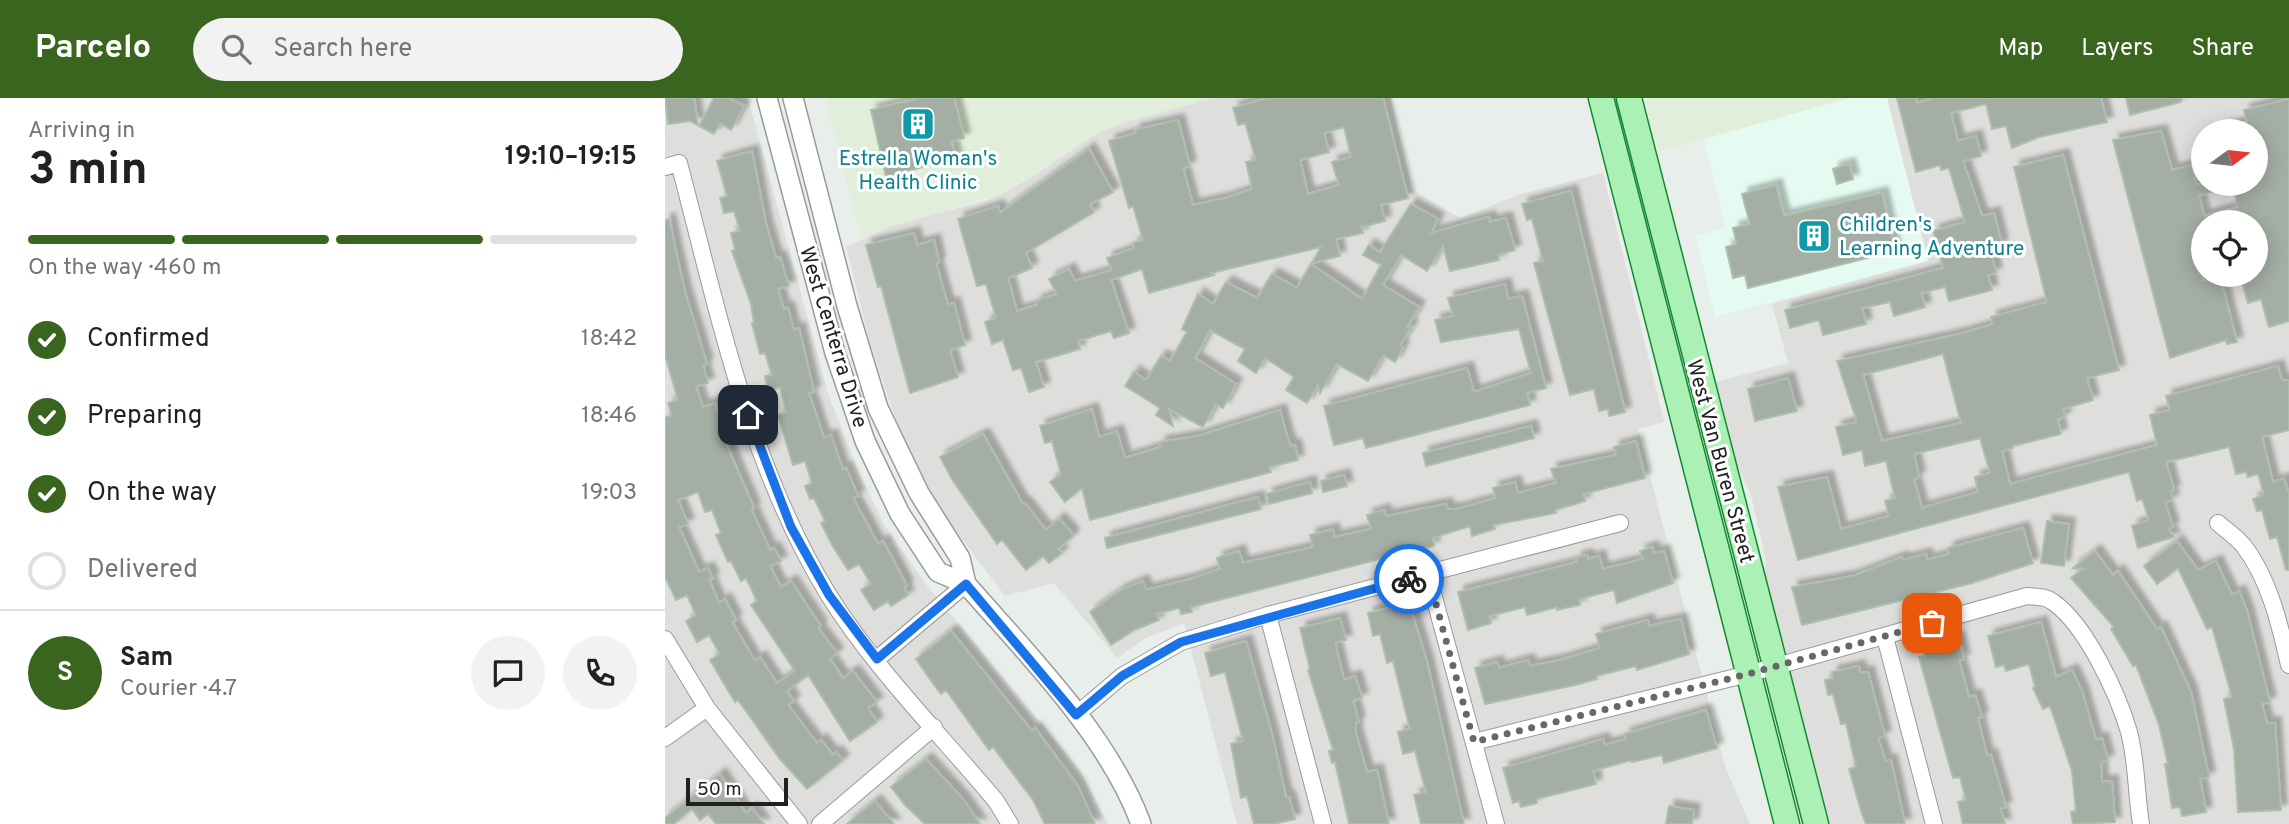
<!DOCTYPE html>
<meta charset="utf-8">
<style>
body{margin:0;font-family:Overpass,sans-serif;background:#f2f2f2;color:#202124;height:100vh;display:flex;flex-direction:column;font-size:26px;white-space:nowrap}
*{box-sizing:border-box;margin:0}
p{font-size:23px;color:#757577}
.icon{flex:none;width:38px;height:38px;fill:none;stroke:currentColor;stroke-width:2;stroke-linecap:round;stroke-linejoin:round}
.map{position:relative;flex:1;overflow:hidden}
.panel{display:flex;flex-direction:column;background:#fff;width:665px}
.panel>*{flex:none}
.needle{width:46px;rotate:75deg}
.controls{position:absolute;left:1526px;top:21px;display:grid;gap:14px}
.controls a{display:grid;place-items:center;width:77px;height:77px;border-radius:50%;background:#fff;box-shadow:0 4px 18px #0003;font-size:35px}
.scale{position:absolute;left:21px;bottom:18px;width:102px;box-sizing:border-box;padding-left:7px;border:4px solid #202020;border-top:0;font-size:19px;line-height:24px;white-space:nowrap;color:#202020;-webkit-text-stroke:5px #fff;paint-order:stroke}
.pin{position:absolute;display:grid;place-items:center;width:60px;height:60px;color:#fff;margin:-30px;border-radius:14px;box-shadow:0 4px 10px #0006}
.courier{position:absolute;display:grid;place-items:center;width:70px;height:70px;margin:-35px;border:5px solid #1a73e8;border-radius:50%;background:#fff;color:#222;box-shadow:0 2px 9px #0007}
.overview em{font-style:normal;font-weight:700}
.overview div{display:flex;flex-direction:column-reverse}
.overview{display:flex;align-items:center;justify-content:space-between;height:119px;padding:0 28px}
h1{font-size:46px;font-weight:700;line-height:52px}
.bar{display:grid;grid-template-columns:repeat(4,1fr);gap:10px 7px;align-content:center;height:84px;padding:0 28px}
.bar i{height:9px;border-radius:5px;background:#e0e0e0}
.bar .on{background:#3a651f}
.bar p{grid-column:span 4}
.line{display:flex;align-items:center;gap:18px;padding:0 28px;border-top:2px solid #e0e0e0}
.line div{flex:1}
.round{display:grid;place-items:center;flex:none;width:74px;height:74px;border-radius:37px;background:#f2f2f2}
ol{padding:0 28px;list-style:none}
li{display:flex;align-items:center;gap:21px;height:77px}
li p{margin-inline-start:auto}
li .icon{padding:7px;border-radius:50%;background:#3a651f;color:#fff;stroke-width:4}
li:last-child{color:#757577}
li i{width:38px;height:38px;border:4px solid #e0e0e0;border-radius:50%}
header{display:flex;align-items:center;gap:42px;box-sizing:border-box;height:98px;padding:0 35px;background:#3a651f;color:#fff}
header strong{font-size:33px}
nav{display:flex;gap:38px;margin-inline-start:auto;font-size:24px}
.search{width:490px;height:63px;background:#f2f2f2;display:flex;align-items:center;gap:18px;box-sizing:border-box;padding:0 24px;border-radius:38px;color:#757577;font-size:26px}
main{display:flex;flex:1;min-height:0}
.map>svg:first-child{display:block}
</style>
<header>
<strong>Parcelo</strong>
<div class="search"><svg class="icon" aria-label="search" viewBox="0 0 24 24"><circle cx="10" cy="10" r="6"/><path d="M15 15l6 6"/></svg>Search here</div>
<nav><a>Map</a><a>Layers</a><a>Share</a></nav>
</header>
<main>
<section class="panel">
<div class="overview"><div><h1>3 min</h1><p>Arriving in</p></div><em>19:10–19:15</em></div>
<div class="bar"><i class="on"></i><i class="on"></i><i class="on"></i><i></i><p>On the way · 460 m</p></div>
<ol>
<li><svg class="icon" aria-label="check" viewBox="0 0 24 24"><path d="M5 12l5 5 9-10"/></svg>Confirmed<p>18:42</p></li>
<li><svg class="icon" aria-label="check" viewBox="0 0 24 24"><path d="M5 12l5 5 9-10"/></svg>Preparing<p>18:46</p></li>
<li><svg class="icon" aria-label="check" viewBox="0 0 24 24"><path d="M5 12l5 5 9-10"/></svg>On the way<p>19:03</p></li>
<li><i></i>Delivered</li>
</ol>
<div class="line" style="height:126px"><b class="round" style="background:#3a651f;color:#fff">S</b><div><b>Sam</b><p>Courier · 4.7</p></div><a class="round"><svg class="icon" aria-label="chat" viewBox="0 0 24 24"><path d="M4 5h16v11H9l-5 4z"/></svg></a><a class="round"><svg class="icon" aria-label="phone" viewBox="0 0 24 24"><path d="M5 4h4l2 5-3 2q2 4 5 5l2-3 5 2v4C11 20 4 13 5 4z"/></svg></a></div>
</section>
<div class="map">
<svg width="1624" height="726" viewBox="0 0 1624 726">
<defs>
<filter id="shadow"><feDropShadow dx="6" dy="-6" stdDeviation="2" flood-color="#0004"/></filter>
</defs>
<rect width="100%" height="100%" fill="#e8efea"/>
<path fill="#dededd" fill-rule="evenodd" d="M0,0H83L163,295L192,370L219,426L260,485L415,672L443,726H0Z
M549,0H726L747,92L795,120L855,96L938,75L999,324L973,331L1061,671L1085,726H572L519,525L481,540L452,560L389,485L340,498L287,428L258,383L235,335L205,244L181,149L226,128L323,102L360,83L432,35L463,23Z
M1222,0H1624V726H1161L1099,484L1101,463L1086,397L1064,349L1047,285L1123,265L1107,206L1263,162ZM1538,33H1591V86H1538ZM1538,124H1591V177H1538Z"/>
<path fill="#e1eed9" d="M160,0H549L463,23L432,35L338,96L226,128L197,142Z
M982,0H1185L995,53L983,31Z"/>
<path fill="#e5fbf2" d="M1185,0H1222L1263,163L1050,219L1031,138L1061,130L1039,41Z"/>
<path fill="#a4aea4" stroke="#acbfac" stroke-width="2" fill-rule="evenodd" filter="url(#shadow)" d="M0,0H29L33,27L25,23L3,26Z
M49,0H64L79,8L66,32L55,25L49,36L34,28Z
M255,0H289L299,40L286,43L291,60L221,79L206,12Z
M603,0H718L743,100L716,107L720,123L696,129L698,135L671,141L675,158L647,165L656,149L546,175L549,177L484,195L477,171L446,182L464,235L449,240L446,233L413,243L415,251L371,264L379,289L364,294L356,270L348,272L338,242L327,246L320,224L331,220L321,186L312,188L293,121L333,108L335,115L424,51L448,94L425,106L429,114L361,155L367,170L343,180L352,213L372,207L371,203L392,196L384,181L404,171L410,183L447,172L442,160L469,150L468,145L478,142L468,108L464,110L444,43L471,35L470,32L513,22L525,68L518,70L528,107L561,100L587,91L581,64L591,62L580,25L573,27L568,10ZM679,29L686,59L667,64L674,87L643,96L635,62L664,54L659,35Z
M1232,0H1251L1252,5L1269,0H1436L1442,24L1374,39L1347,50L1341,28L1327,31L1321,6L1286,15L1293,43L1311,38L1316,58L1298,63L1317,118L1329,115L1337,147L1325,151L1331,175L1323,177L1327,192L1284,203L1280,189L1256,195L1260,209L1229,218L1225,204L1197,210L1201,226L1158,237L1154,222L1125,230L1120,212L1278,170L1268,133L1300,124L1284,70L1276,72L1275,67L1251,74Z
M1461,0H1516V4L1465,17Z
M1624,1V223L1604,229L1596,201L1583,205L1575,177H1591V124H1538V183L1555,178L1572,244L1562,246L1561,242L1505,260L1448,42L1496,33L1507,72L1527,67L1531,86H1561L1562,90L1534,97L1539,118L1573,109L1567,86H1591V33H1559V29L1582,24L1579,12Z
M87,53L101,126L111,160L115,159L124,188L113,191L119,211L123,210L129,232L134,230L149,294L144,295L159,340L166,337L178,372L181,370L193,398L188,400L213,446L218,443L242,488L239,490L243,497L226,508L223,503L209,512L196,492L206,486L194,466L183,472L167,447L156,425L160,423L149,400L145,401L140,388L147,385L140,363L128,367L113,317L121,314L115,289L103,293L100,278L107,277L100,255L95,256L87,225H89L86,206L67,153L70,152L66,135L75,133L69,113L59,115L55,100L62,98L52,63Z
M1398,57L1454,272L1422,280L1428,302L1398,311L1400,319L1393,321L1396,336L1348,348V350L1337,353L1345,386L1492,347L1485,317L1505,312L1501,298L1613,268L1617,283L1624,282V332L1597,339L1608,384L1619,381L1624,396V472H1621L1612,439L1605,441L1597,412L1592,413L1588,401L1599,397L1593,376L1583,379L1581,374L1571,376L1564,349L1501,364L1509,392L1505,393L1508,402L1500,404L1508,429L1503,431L1509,439L1473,450L1467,428L1484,422L1477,401L1472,403L1464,374L1133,462L1113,389L1162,379L1176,431L1224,418L1220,403L1230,400L1221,363L1200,368L1197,352L1178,357L1171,329L1192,324L1172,263L1298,235L1328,226L1326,219L1382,204L1349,69ZM1278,256L1296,325L1217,343L1198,277ZM1315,340L1325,375L1310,379L1313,394L1257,410L1249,381L1254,379L1249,356Z
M1184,66L1188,81L1172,86L1168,71Z
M1111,87L1119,118L1217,95L1230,153L1083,190L1080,177L1068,180L1061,149L1072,146L1068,130L1085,126L1077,96Z
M906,93L960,314L944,318L943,311L934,313L929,291L905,297L869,165L878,163L867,121L862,122L857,106Z
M746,106L773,121L766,135L824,119L825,124L841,120L850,152L833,157L834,162L785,173L778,148L762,173L736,157L718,187L754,209L742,229L747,228L735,247L738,249L730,264L718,257L703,283L672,266L655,295L653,287L642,305L621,292L629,279L600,260L591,275L573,263L580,251L545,232L530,260L571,286L558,310L551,306L538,329L504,311L508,328L491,317L495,310L460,288L469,274L481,282L496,258L505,263L522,234L517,231L533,196L548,206L561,184L592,200L607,176L632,190L646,166L697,201L716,167L698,157L704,147L715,154Z
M4,121L20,194L42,266L38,267L43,285L31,288L38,309L50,305L63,350L89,410L86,411L105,452L109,450L116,463L105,468L116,489L126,483L143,509L156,528L153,530L172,555L165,561L178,580L188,573L212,604L203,610L212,624L185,643L143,577L122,593L129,603L123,607L152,645L156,642L168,657L171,654L178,662L142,691L115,661L73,602L70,604L45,562L55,556L44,537L32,544L21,523L31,517L22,497L11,502L0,479V319L7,318L3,305L13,302L0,257V122ZM33,394L40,414L47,412L56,435L51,437L63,464L66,463L76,483L81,480L92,503L86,507L130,573L112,585L95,559L90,563L67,524L71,522L60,501L54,505L44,481L48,480L43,470L34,474L14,429L23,426L13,402Z
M249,135L252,147L269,142L274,164L271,165L283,207L289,205L300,247L285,252L293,279L245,295L216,188L213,189L201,147Z
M840,186L843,201L857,198L881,290L862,295L865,307L701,350L698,340L669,347L659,308L802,270L809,294L866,275L854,231L776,244L770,222L788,218L783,200Z
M1123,280L1132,313L1090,323L1083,291Z
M427,311L434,339L452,333L460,360L496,349L495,344L533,338L615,312L622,338L626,348L630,347L633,362L604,369L606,374L425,422L417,390L400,404L385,384L396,376L387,343L380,345L375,328Z
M866,328L869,340L761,368L758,355Z
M318,336L358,406L360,405L381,432L394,421L407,435V439L393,451L397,455L384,465L378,458L361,472L337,442L332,446L288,383L275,359Z
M971,343L980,380L918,396L920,403L890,412L891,415L828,427L830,431L807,438L805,428L768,440L769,448L747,453L746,450L707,463L526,509L527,514L516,516L514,510L491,516L494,522L469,532L446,547L425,514L456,492L478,483L481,492L526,481L555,471L552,460L574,453L578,465L648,449L645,437L668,431L669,439L706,431L702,417L719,412L721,418L781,406L783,411H792L831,400L828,390L850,384L853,395L891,385L886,371L951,357L949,349Z
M679,377L682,388L658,394L656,383Z
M645,384L647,395L604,406L602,396Z
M593,399L596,411L442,450L440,440Z
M1382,423L1404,426L1399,468L1376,465Z
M1358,430L1368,465L1307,485L1137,527L1127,489L1188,478L1237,459L1238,462L1261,456L1262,462L1284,456L1283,450Z
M1512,443L1533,472L1551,463L1567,497L1574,493L1582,513L1605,604L1597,606L1602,625H1610L1616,712L1573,714L1569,651L1559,601L1567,599L1547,529L1542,531L1513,470L1492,486L1479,468Z
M987,449L989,455L999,453L1008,485L952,505L949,492L914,501L915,507L892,512V509L862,517L860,509L824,518L826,525L803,532L793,494L912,464L911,460L922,457L923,461L934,458L938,471L978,461L975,453Z
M1430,453L1448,477L1453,473L1492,531L1496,529L1526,594L1544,679L1535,681L1541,714L1517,718L1515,709L1507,710L1500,666H1503L1494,627L1471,567L1468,568L1446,531L1449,529L1406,480L1418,471L1408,470Z
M744,505L762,564L799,726H756L749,697L761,694L750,653L738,656L733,634L745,631L728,563L722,565L715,536L708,538L703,515Z
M675,520L681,542L670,545L679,582L690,578L697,600L688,603L694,624L691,625V635L702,674L712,672L724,726H684L670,664L667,665L664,653L668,652L643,572L645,571L635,530Z
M1016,521L1024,556L972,572L971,568L931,578L932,581L910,587L820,606L810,570L832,564L834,570L863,562L865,568L895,562L935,550L931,536L983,522L984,528Z
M1376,524L1391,579L1407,572L1417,593L1431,642L1437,640L1443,662L1436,664L1437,684L1447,683L1450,724L1408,726L1406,714L1411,713L1407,673L1385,608L1378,611L1368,590L1370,589L1364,566L1341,573L1339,567L1331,569L1323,538Z
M286,533L367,633L370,630L413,688L430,726H380L368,702L328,649L324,652L281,592L276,596L269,587L251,561Z
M1293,540L1299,561L1294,562L1304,599L1310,597L1317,619L1313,620L1322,658L1326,657L1335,688L1341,709L1335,710L1340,726H1298L1293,704L1301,702L1295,679L1288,680L1254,559L1260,558L1258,550Z
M581,543L607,636L621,699H624L630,721L608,726H589L582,698L576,700L566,646L578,643L560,574L546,578L540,555Z
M1194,568L1195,575L1203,574L1220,638L1213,640L1221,664L1226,662L1240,726H1201L1197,716L1184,671L1191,669L1181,625L1176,626L1168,596L1163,597L1160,582L1168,580L1167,574Z
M1041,612L1052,650L999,665L997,657L967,664V662L928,673L931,686L871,701L872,705L856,709L854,703L848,705L838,670L938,641L940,647L961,641L960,636Z
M261,661L298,701L315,726H260L240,707L226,689Z
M55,676L81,715L87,710L99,726H51L43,716L35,722L27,711L9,726H0V720Z
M210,703L229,726H182Z
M1004,708L1029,712L1027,726H1001Z"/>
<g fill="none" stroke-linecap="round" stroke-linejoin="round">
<defs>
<path id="minor" d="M0,69L14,65C53,212 83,365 163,496C209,570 275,636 331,703L345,726
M1553,425C1561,432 1571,439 1578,447C1604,480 1615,527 1624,567
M763,477L831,726
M603,517L658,726
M1220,539L1269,726
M0,541L42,610L134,726
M212,561L301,486
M411,617L457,578L516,544L603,517L955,425
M0,640L42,610
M809,644L1083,576L1362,498C1372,499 1380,498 1388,504C1421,527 1453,596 1464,634C1472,664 1471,696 1476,726
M155,726L269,629"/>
<path id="tertiary" d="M102,0L170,255L200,343L235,416L273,474L301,486
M128,0L182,208L213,310L254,395L295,460L301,486C362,556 444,638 476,726"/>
<path id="primary" d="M936,0L1122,726
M964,0L1151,726"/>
</defs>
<use href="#minor" stroke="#9a9a9a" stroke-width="18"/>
<use href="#tertiary" stroke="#9a9a9a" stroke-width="22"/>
<use href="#primary" stroke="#138a31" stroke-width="27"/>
<use href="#minor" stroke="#fff" stroke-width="16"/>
<use href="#tertiary" stroke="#fff" stroke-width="19"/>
<use href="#primary" stroke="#abf1b6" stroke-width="24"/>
</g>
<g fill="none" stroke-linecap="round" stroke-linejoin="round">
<path stroke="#666867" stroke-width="7" stroke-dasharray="0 12.6" d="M744,481L763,477L809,644L1083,576L1267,525"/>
<path stroke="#1a73e8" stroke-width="9" d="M83,317L126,429L164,497L212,561L301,486L411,617L457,578L516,544L744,481"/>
</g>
<defs>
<symbol id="building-square" viewBox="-11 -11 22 22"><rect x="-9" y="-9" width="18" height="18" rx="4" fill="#0f9aa8" stroke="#fff"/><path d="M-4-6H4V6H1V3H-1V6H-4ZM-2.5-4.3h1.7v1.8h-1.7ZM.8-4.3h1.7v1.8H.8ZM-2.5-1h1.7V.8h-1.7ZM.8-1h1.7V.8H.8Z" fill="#fff"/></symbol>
</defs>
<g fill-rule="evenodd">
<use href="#building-square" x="234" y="7" width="38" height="38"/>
<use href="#building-square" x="1130" y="119" width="38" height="38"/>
</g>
<g text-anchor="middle" stroke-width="6" stroke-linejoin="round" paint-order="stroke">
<g font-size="21" fill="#0d838f" stroke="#fff">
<text x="253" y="67">Estrella Woman's<tspan x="253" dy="24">Health Clinic</tspan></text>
<text x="1174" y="133" text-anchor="start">Children's<tspan x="1174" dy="24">Learning Adventure</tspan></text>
</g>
<g font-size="21" fill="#202020" stroke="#fff">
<text transform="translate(169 239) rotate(73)" y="7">West Centerra Drive</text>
<text transform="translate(1056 363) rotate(75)" y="7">West Van Buren Street</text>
</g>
</g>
</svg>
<div class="controls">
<a><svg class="needle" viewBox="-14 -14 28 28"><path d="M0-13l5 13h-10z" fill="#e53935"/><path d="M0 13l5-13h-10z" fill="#757577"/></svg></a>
<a><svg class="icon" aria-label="locate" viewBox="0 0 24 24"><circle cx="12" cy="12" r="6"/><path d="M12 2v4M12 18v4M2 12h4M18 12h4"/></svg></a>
</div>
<div class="scale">50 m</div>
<div class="pin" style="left:1267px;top:525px;background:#ea580c"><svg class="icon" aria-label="bag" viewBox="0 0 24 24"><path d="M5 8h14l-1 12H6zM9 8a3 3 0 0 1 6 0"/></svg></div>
<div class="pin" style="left:83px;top:317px;background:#1f2937"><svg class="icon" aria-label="home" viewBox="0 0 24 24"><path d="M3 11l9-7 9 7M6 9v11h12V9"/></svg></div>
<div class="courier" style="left:744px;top:481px"><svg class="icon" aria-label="bike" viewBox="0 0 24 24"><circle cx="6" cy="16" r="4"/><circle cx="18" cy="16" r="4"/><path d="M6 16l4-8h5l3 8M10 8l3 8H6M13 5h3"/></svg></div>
</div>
</main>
